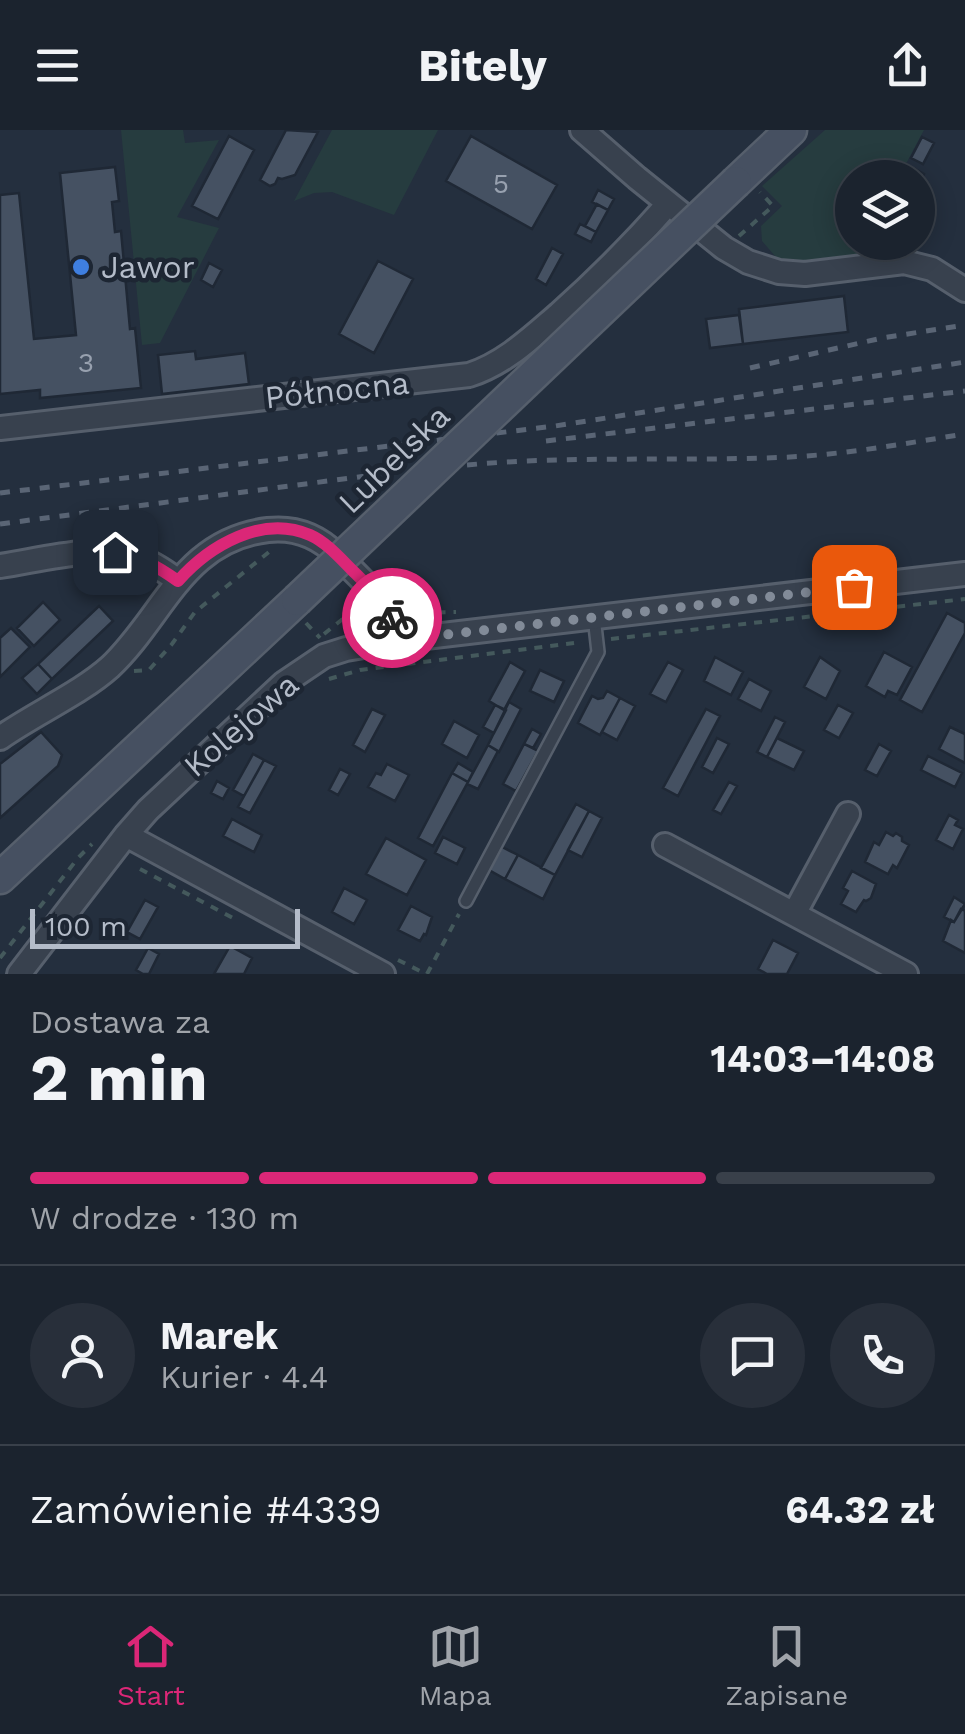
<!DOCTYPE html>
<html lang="pl">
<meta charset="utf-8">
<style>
body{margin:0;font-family:"Work Sans",sans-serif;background:#282f3a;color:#f1f3f6;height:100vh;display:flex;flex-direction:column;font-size:38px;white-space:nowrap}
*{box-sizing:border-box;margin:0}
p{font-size:32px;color:#a0a4aa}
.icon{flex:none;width:55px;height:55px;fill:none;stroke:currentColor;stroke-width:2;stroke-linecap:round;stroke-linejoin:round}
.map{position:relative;height:844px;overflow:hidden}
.drawer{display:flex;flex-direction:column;background:#1b232e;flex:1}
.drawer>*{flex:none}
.controls{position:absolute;left:835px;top:30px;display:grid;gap:20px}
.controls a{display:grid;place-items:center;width:100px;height:100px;border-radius:50%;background:#1b232e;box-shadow:0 5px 25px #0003,0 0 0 2px #39404a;font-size:50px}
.scale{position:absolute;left:30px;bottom:25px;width:270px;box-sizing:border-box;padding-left:10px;border:5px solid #b4bcc9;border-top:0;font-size:28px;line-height:35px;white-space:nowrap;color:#b4bcc9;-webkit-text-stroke:8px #1d2633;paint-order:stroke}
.pin{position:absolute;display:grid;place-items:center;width:85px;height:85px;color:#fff;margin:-42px;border-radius:20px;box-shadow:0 5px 15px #0006}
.courier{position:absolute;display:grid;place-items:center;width:100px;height:100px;margin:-50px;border:8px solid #db2777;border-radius:50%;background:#fff;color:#222;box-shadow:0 2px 12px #0007}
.summary em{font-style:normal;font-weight:700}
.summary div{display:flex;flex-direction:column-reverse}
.summary{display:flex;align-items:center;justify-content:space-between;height:170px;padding:0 30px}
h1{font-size:65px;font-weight:700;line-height:75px}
.bar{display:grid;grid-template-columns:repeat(4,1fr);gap:15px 10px;align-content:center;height:120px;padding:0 30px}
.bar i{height:12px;border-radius:8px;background:#39404a}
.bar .on{background:#db2777}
.bar p{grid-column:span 4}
.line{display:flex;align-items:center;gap:25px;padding:0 30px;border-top:2px solid #39404a}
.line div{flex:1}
.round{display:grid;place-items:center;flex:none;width:105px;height:105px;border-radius:52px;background:#282f3a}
header{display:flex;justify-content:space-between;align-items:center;height:130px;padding:0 30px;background:#1b232e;font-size:45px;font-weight:700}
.menu{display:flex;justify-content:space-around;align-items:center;height:140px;border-top:2px solid #39404a;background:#1b232e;font-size:28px;color:#a0a4aa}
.menu a{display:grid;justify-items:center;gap:5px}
.menu .on{color:#db2777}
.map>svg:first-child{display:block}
</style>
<header><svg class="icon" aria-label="menu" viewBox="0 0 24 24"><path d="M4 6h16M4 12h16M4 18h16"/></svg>Bitely<svg class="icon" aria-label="share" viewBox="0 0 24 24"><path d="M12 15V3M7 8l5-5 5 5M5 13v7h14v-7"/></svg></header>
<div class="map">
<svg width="965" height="844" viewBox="0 0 965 844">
<rect width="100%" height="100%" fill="#242f3e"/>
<path fill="#263c3f" d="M121,0H183L185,13L219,10L177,87L219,98L160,213L142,215Z
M332,0H438L394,85L332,62L314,63L294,71Z
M825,0H924L899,47L852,48V112L895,113L891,121L781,133L762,111L761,96L782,76L762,56Z"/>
<path fill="#455162" stroke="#1f2835" stroke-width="2.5" d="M286,0L318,2L295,45L282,49L278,48L275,54L270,56L260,50Z
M229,6L254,20L218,89L192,76Z
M471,6L557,55L532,99L446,51Z
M922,7L934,13L923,34L911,28Z
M906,34L924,44L918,56V48H899Z
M115,37L119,71L112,72L115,102L121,101L130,199L135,198L141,258L40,268V260L0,264V65L19,63L34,209L76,205L60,43Z
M598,60L614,69L608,80L592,72Z
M597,74L608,80L596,102L585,96Z
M580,94L596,102L591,112L575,104Z
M552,118L563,124L546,155L536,149Z
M378,131L413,149L374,223L339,204Z
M209,133L222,140L213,157L201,150Z
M844,166L848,202L743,214L739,179Z
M739,185L743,214L710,218L706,189Z
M195,221L196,229L245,223L249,254L162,264L158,225Z
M43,472L60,490L34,516L17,498Z
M99,476L113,491L52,549L38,534Z
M947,483L965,493V503L922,582L900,570Z
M11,498L30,517L0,547V508Z
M884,522L912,537L897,565L888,561L885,567L866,556Z
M715,527L743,542L731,565L704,551Z
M820,527L840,541L826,569L804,557Z
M510,532L525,541L504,580L489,571Z
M668,532L683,540L666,572L650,564Z
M38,534L52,549L37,564L22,548Z
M540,540L564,551L554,572L530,561Z
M749,549L771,561L761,581L738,569Z
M607,561L620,568L600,605L578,593L592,566L598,569L603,568Z
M620,568L635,576L617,610L602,602Z
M509,572L521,579L499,622L488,615Z
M495,575L506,580L494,603L483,597Z
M838,575L853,583L839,608L824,600Z
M372,579L385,585L365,622L353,615Z
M706,579L720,586L678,666L663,658Z
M775,587L785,592L767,627L757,622Z
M454,591L479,605L467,628L442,614Z
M950,597L965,604V633L939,619Z
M532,599L541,604L533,618L524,614Z
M41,602L62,625L58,636L0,688V634Z
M717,608L729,614L713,643L702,637Z
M777,608L804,621L794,640L767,627Z
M524,614L538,621L516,661L503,654Z
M879,614L891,621L877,646L865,640Z
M488,615L498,621L478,659L467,654Z
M253,624L264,630L244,666L233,660Z
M928,626L962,643L955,657L921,640Z
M264,630L276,636L250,683L238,677Z
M458,633L473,642L468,652L452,643Z
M387,634L409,645L395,671L368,657L376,643L381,645Z
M340,639L350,644L338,665L329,660Z
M452,643L468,652L433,716L418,708Z
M217,651L229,658L223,669L211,663Z
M729,652L737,656L721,684L713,680Z
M576,674L589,681L555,745L541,738Z
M589,681L602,688L582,727L568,720Z
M949,685L958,690L955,695L963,699L953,719L936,710Z
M232,689L262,705L254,722L223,706Z
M886,702L893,706L896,703L902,707V711L909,715L897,738L893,735L888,744L865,732L874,712L879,715Z
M443,707L465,718L457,734L435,723Z
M386,708L426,730L407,765L366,744Z
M502,717L518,725L505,749L489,740Z
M518,725L555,745L543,769L505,749Z
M852,741L876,754L871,768L866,771L864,770L856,782L841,774L848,761L843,758Z
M344,758L367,770L354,794L332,782Z
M954,767L965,774L954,792L944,787Z
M145,770L158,777L140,809L127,802Z
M411,776L432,787L426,805L424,804L420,811L398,800Z
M961,779L965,781V823L943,811L951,790L954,792Z
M773,810L798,823L787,844H767L758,839Z
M230,816L252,828L244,844H214Z
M148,818L159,824L149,844H143L136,840Z"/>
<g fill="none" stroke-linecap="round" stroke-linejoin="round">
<defs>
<path id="service" d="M466,771L598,522L594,487"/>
<path id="minor" d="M582,0L637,48L724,118L748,132L779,142L805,144L904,132L932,139L965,160
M0,298L469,245C504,234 531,208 559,184C598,149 634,113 668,74
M0,436C41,430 96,414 136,427C152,432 165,441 178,451
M0,608C34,584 81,563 110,537C164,486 183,410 268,400C295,397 318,406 337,425C366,454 387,470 400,510
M126,705L383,844
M665,715L906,844
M794,784L848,684
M19,844L126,705L148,680L284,553L324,526L346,519L400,510L965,444"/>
<path id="secondary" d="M736,52L791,0
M0,748L297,470"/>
</defs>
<use href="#service" stroke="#565f6c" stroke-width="16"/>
<use href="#minor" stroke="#565f6c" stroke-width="28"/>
<use href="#secondary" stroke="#565f6c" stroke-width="35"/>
<path stroke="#44595c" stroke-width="4" stroke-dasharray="8 8" stroke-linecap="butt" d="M739,106L773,76L760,62
M408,477L414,483L456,482
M306,493L320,508
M324,504L360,475
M611,509L965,469
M134,541L149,540L172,514L195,482L269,422
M329,549L360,540L582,512
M140,739L233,788
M0,828L78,728L92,714
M398,830L426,844
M427,844L459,784"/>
<use href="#service" stroke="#38414e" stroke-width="11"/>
<use href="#minor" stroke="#38414e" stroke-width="22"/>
<use href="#secondary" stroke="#465061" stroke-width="30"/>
<path stroke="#5a6575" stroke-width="5" stroke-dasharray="10 10" stroke-linecap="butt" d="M750,238L882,208L965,195
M546,311L965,261
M467,335C574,325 682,332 790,327C849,324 907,313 965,304
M0,363L555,296L965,232
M0,394L366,346"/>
<defs>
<path id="secondary-bridge" d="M297,470L736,52"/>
</defs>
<use href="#secondary-bridge" stroke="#565f6c" stroke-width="35" stroke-linecap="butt"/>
<use href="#secondary-bridge" stroke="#465061" stroke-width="30"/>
</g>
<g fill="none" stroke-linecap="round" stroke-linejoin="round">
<path stroke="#828b98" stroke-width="10" stroke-dasharray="0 18" d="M392,488L400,510L854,457"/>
<path stroke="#db2777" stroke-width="12" d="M115,422C140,427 157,436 178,451C209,416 262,384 310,405C326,412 340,428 352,440C367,455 382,469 392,488"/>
</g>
<circle fill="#3f7fe0" stroke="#1d2633" stroke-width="4" cx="81" cy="137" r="10"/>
<g text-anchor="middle" stroke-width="9" stroke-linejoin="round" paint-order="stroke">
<g font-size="28" fill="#98a1af">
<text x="501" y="63">5</text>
<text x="86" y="242">3</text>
</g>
<g font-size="32" fill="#b4bcc9" stroke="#1d2633" text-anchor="start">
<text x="101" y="148">Jawor</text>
</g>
<g font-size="32" fill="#b4bcc9" stroke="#1d2633">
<text transform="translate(337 260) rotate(-6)" y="11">Północna</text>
<text transform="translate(394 329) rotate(-44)" y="11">Lubelska</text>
<text transform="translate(241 595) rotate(-41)" y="11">Kolejowa</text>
</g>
</g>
</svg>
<div class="controls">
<a><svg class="icon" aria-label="layers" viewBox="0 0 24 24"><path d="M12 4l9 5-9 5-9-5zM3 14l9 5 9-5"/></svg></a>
</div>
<div class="scale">100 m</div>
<div class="pin" style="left:854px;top:457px;background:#ea580c"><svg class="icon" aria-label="bag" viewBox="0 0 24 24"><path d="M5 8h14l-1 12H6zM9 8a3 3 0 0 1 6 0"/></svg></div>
<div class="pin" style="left:115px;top:422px;background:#1f2937"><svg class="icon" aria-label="home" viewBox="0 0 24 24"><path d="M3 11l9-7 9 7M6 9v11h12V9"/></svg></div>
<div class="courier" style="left:392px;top:488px"><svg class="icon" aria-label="bike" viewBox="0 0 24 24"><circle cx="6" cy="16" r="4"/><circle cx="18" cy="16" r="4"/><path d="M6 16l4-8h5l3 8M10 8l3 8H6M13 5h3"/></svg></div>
</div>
<section class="drawer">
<div class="summary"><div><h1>2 min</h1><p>Dostawa za</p></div><em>14:03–14:08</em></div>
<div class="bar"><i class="on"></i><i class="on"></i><i class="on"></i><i></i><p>W drodze · 130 m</p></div>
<div class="line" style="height:180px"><a class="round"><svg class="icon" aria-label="person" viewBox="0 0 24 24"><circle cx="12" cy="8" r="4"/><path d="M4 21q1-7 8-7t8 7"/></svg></a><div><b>Marek</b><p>Kurier · 4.4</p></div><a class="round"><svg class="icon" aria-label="chat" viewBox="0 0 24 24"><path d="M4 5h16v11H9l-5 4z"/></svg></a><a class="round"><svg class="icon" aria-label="phone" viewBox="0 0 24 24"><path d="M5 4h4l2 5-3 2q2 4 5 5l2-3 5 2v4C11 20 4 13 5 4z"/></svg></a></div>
<div class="line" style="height:130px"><div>Zamówienie #4339</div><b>64.32 zł</b></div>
</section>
<nav class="menu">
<a class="on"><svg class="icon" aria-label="home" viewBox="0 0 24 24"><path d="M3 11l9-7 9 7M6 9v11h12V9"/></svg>Start</a>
<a><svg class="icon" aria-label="map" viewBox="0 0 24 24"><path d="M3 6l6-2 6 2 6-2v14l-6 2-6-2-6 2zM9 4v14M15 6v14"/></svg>Mapa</a>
<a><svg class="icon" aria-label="saved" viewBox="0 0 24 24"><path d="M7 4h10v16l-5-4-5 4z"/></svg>Zapisane</a>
</nav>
